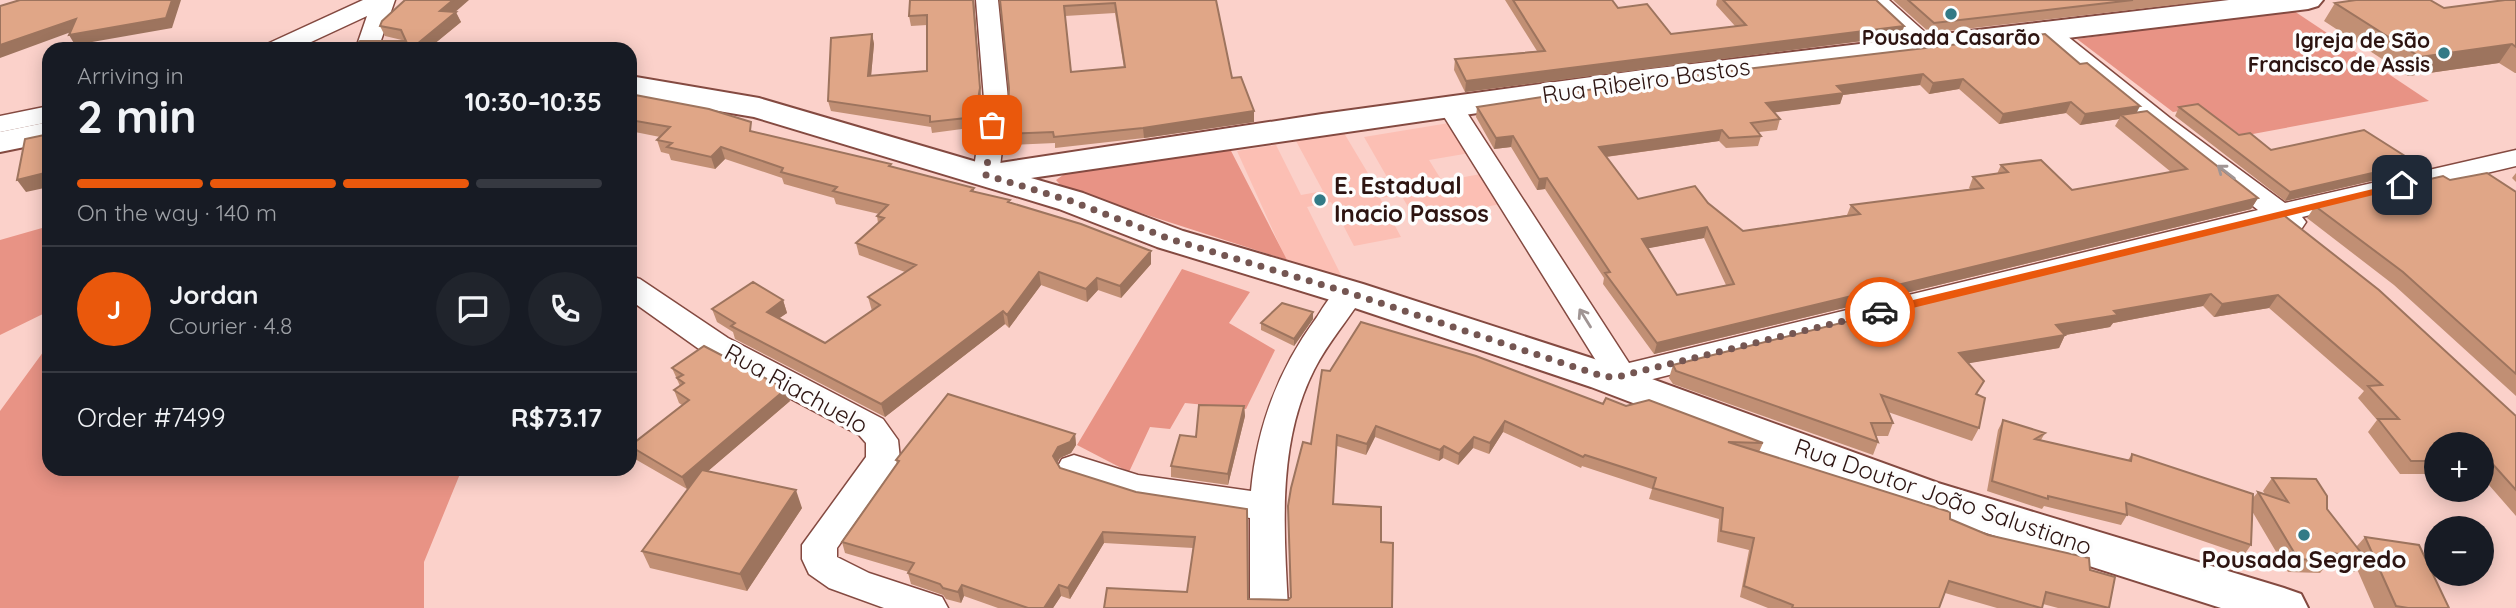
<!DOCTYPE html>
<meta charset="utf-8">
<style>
body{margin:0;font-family:Quicksand,sans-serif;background:#20242c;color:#f1f3f6;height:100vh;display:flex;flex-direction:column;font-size:26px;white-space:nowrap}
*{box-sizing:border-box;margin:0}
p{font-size:23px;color:#9ea1a6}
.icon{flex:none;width:38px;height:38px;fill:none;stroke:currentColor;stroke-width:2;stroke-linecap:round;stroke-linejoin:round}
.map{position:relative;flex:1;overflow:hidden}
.panel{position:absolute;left:42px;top:42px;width:595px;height:434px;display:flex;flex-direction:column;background:#171b24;border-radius:21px;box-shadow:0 4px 18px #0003}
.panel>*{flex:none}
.controls{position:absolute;left:2424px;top:432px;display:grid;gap:14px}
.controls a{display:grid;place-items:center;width:70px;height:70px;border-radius:50%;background:#171b24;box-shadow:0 4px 18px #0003;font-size:35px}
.pin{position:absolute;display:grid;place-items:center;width:60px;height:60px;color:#fff;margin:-30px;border-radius:14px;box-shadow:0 4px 10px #0006}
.courier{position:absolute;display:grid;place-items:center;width:70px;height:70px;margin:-35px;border:5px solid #ea580c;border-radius:50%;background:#fff;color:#222;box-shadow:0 2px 9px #0007}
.head em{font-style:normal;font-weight:700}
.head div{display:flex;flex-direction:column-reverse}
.head{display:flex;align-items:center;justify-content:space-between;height:119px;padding:0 35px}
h1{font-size:46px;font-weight:700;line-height:52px}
.bar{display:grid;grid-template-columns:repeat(4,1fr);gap:10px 7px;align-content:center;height:84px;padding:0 35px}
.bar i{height:9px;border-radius:5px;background:#363941}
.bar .active{background:#ea580c}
.bar p{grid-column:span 4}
.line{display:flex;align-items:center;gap:18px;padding:0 35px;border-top:2px solid #363941}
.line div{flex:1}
.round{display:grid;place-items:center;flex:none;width:74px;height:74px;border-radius:37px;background:#20242c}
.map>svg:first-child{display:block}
</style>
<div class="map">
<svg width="2516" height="608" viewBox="0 0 2516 608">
<rect width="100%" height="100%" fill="#fbd1ca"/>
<path fill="#fcbfb4" d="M1449,123L1470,153L1429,160L1442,181L1481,174L1501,204L1416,220L1401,195L1380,198L1401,237L1354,246L1331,202L1307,207L1343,279L1288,264L1237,151L1276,145L1301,195L1323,191L1296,141L1344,133L1372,180L1387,177L1364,137Z"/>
<path fill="#e89385" d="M2291,9L2429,101L2242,136L2202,108L2173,112L2077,39Z
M1229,147L1287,260L1063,188L1056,180L1077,165Z
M49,226V311L0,335V240Z
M1182,269L1250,292L1229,323L1275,350L1246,409L1185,403L1170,429L1150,427L1129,472L1077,445Z
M49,344V469H462L424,562V608H0V411Z"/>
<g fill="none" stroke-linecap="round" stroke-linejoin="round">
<defs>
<path id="street" d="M363,0H395L378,49H360L357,45L367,16L296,49H263L267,44Z
M976,0H998L1008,99L999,175L995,181L986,183L977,181L973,175L984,99Z
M1865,0H1889L1937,43L1933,48H1917Z
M2044,22L2052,24L2170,118L2285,203L2516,150V166L2302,217L2306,222L2302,228L2292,231L2275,223L1621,387L1605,388L1594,385L1589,377L1594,369L1600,367L1438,107L1442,102L1451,99L1460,102L1629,363L2258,210L2036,34L2032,29L2036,24Z
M49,106V122L0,132V116Z
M630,276L640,279L728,338L883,419L898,440L900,459L837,548V557L869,573L942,597L948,608H884L829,588L809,574L802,559V545L866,457V443L859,435L706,354L630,300Z
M1350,283L1360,286L1365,293C1349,319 1328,342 1314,370C1277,443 1284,529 1288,608H1250V518L1138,501L1062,477L1057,468L1062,459L1074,455L1138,475L1251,491C1257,426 1278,370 1317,317C1326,303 1334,288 1350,283Z"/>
<path id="secondary" d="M2229,0H2323L2318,6L2308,9L1650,88L1031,178L1083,193L1183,231L1363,284L1619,367L1938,483L2284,588L2301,594L2308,608H2221L1911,509L1591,387L1337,302L1157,247L1059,209L754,117L630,96V76L759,98L987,165L1322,114L1650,69Z
M49,122V142L0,152V132Z"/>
</defs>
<use href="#street" stroke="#844a41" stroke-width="3"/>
<use href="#secondary" stroke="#844a41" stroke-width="4"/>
<use href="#street" fill="#fff" fill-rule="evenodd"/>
<use href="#secondary" fill="#fff" fill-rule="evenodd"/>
</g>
<path fill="#c18f74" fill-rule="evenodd" d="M974,0L981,99L977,127L932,133L931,127L831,111L828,101L872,34L874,44L871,76L927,71V25L911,26L909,16Z
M1000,0H1216L1232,78L1254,111V122L1144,138L1055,148V143L1008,145L1007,134L1009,88ZM1115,13L1124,68L1071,72L1065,16Z
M1505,0H1612L1618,8L1671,34L1735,26L1716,5L1717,0H1876L1904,26L1901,36L1465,92L1454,70L1455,59L1537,51Z
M1893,0H2217L1930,33Z
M2516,0V73H2515L2499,63L2408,76L2324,21L2335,3L2444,8Z
M455,12L461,22L428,49H352L406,41L385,36L380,26Z
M2045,34L2137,113L2258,198L2251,209L1654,354L1603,284L1604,278L1545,189L1537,190L1511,147L1494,149L1476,117L1477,107ZM1920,85L1929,94L1959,89L1999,124L2066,113L2080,125L2119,119L2115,126L2171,172L2072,190L2001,165L1997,174L1973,177L1969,188L1970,189L1851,205L1847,215L1743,231L1708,203L1638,199L1606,157L1719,141L1726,148L1758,146L1761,136L1759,132L1777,130L1780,119L1774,112L1840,104L1843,95ZM1704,238L1726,285L1677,295L1648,248Z
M630,94L753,132L974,188V192L1151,251V264L1121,298L1098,290L1087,302L1041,285L1009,328L1005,324L885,417L735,339L733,332L717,322L712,309L783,300L787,313L779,318L825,343L872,311L868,297L905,272L859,255L856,243L878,223L877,216L879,214L836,204L834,198L784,184L782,178L725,159L715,169L671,160L669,154L661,152L657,140L660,137L630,131Z
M2179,107L2271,150L2410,172L2285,201L2175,116Z
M2516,173V182L2512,178Z
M2450,180L2516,192V396L2394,285L2307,218L2315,206Z
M2281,213L2516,416V516L2482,477V444H2436V474H2400L2368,432L2377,420L2358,398L2364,391L2269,308L2214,317L2203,306L2113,323L2110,327L2065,335L2059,348L1968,363L1977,394L1979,428L1972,441L1888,412L1893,423L1888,436H1876L1878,442L1873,455L1673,384L1669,378L1673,365Z
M1313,312V319L1294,346L1261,330V323Z
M672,368L790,401L708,471L802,508L747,591L650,568L642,551L689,487L687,489L635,459L630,447L682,405L679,403L674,390L680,386Z
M1322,370L1626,406L1763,443L1759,452L1950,519L1988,535L2090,570L2109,608H2058L2043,604L2042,608H1997L1945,593L1939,608H1768L1740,597L1749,550L1717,542L1719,519L1649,499L1652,489L1582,466L1581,468L1503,432L1489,454L1473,448L1458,465L1443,458L1439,461L1375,437L1366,455L1337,446L1333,504L1381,542L1392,608H1104L1187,592L1193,548L1104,543L1070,599L1061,596L1053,608H998L964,596L961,603L946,599L943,595L911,584L908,573L909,572L845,553L842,542L897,464L896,460L1075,434L1076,445L1071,453L1060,458L1057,463L1060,468L1136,492L1247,509L1248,599L1288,600L1290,598L1288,506L1311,444Z
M1244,406L1245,416L1228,485L1171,477V466Z
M2003,420L2045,433L2041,440L2128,460L2132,454L2252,499L2258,492L2265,494L2263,491L2272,478L2327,509L2356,547L2365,537L2449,608H2374L2357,569L2355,572L2326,566L2320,573L2288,572L2252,511L2251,545L2244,555L2127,515L2121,525L2044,506L2042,509L1987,491L1998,430Z"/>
<path fill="#9d745e" d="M172,0H181L172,28L75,45L69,35Z
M453,0H469L445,21L440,11Z
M973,0H974L981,99L977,127L975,117Z
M456,12L461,22L428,49H411Z
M76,19L82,28L0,58V45Z
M1904,26L1901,36L1465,92L1466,81Z
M872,34L874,44L870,87L868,76Z
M2512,44L2499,63L2408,76L2420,57Z
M1923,74L1920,85L1843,95L1840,104L1763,114L1766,103L1837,86Z
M1963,79L1959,89L1929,94L1933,83Z
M2071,102L2066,113L1999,124L2003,114Z
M2140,106L2135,116L2121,115L2119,119L2080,125L2085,114Z
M1254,111V122L1144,138L1143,128Z
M1722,130L1719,141L1597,158L1599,147Z
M1513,136L1511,147L1494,149L1496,138Z
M721,147L725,159L715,169L711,157Z
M2416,163L2410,172L2285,201L2290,192Z
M49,172V187L26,192L17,180Z
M1547,178L1545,189L1537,190L1539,179Z
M2258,198L2251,209L1654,354L1657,343Z
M1707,227L1704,238L1639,250L1642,239Z
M1151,251V264L1121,298L1120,286Z
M1039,272L1041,285L1009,328L1007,315Z
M1097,278L1098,290L1087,302L1086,289Z
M2211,294L2203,306L2113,323L2110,327L2049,338L2056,325L2114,311Z
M2278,295L2269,308L2214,317L2222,304Z
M783,300L787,313L771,324L767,312Z
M1003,311L1005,324L885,417L881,404Z
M1313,312V319L1294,346V339Z
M2065,335L2059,348L1953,366L1959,353Z
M786,389L790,401L687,489L682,477Z
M1244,406L1245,416L1228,485V474Z
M1505,421L1503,432L1489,454L1490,443Z
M1376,426L1375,437L1366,455L1367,444Z
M1075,434L1076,445L1071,453L1060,458L1055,467L1053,456L1058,447Z
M1474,437L1473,448L1458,465L1459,454Z
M1444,446L1443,458L1439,461L1440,450Z
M796,490L802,508L747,591L740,574Z
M1103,532L1104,543L1070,599L1068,588Z
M962,585L964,596L961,603L958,592Z
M1059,585L1061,596L1053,608H1044Z"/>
<path fill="#e0a687" stroke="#9d745e" stroke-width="2" fill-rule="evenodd" d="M20,0H172L166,18L69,35L76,19L0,45V6Z
M405,0H453L440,11L456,12L411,49H352L360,41H406L401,30L380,26L382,21Z
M910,0H973L980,88L975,117L930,122V116L828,101L831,38L872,34L868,76L927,71V15L909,16Z
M1000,0H1216L1232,78L1241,77L1254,111L1143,128L1054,137L1053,132L1007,134L1009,88ZM1115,3L1125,67L1071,72L1064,6Z
M1513,0H1612L1618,8L1647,4L1671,34L1746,25L1723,0H1876L1904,26L1466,81L1455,59L1545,51Z
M1908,0H2133L1934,23Z
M2356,0H2430L2444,8L2505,0H2516V47L2512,44L2420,57L2335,3Z
M2045,34L2080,64L2087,63L2140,106L2085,114L2071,102L2003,114L1963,79L1933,83L1923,74L1837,86L1844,93L1766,103L1780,119L1751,123L1761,136L1729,138L1722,130L1599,147L1638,199L1695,186L1708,203L1743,231L1860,214L1851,205L1983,188L1973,177L2008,172L2001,165L2041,160L2072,190L2187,169L2121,115L2147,111L2258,198L1657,343L1605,273L1610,272L1547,178L1539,179L1513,136L1496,138L1477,107L1653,80ZM1707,227L1734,284L1677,295L1642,239Z
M630,94L709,109L751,122L750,131L891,164L889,166L974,188L971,191L1010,200L1008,202L1081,224L1151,251L1120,286L1097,278L1086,289L1039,272L1007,315L1003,311L881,404L731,326L735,323L712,309L753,282L783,300L767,312L825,343L880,305L868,297L916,265L856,243L884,218L877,216L888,205L833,191L837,187L781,172L783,168L721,147L711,157L667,147L672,143L657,140L670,127L630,120Z
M2198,104L2239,135L2250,133L2271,150L2364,130L2416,163L2290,192L2179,107Z
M49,134V172L17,180L25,139Z
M2487,173L2516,192V374L2403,272L2315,206L2443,176L2450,180Z
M2281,213L2379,290L2516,416V490L2490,461H2482V444H2436V461H2411L2378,419H2399L2368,386L2382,385L2278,295L2222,304L2211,294L2114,311L2118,315L2056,325L2065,335L1959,353L1984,381L1976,394L1985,398L1979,428L1881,395L1893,423H1871L1878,442L1676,371L1673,365Z
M1282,303L1313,312L1294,339L1261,323Z
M1361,322L1476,356L1603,404L1606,398L1626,406L1649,400L1763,443L1728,442L1950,512V519L1988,535L2089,558L2090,570L2115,577L2109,608L2046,592L2042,608H2041L1949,581L1939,608H1792L1793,605L1744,586L1754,538L1721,531L1723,508L1653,488L1656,478L1585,455L1583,457L1505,421L1490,443L1474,437L1459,454L1444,446L1440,450L1376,426L1367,444L1337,435L1333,504L1381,507V542L1393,543L1392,608H1104L1107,588L1187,592L1195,537L1103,532L1068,588L1059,585L1044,608H1028L962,585L958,592L943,588L940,584L908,573L914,563L842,542L899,461L896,460L948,394L1075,434L1070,442L1058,447L1053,456L1060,468L1136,492L1247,509L1248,599L1288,600L1291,597L1288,506L1291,488L1303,442L1311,444L1322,370L1330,371Z
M704,346L786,389L682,477L630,446L689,400L674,390L684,383L677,378L683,375L672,368Z
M1199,405L1244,406L1228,474L1171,466L1180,435L1196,437Z
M2003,420L2045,433L2035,439L2131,461L2132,454L2253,494L2251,545L2126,503L2127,515L2048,496V499L1992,481Z
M702,470L796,490L740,574L642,551Z
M2272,478L2316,479L2327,496V509L2366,559L2332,553L2330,561L2298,559L2258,492L2288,502Z
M2365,537L2419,545L2449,608H2408L2396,606Z"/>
<defs><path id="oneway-shaft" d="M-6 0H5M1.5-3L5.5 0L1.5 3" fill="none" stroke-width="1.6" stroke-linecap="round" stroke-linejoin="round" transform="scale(1.75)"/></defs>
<g stroke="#a09594">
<use href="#oneway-shaft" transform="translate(2226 172) rotate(-143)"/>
<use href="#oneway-shaft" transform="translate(1585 318) rotate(-122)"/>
</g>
<path fill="#ea580c" d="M2402,182L2407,185L2406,187L1880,316L1874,312L1880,308Z"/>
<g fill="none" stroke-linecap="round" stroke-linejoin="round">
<path stroke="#755652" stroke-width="7" stroke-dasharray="0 12.6" d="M992,125L986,175L1071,201L1170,239L1350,293L1605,377L1621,376L1880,312"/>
</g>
<g fill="#337a86" stroke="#fdfdfd" stroke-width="2.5">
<circle cx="1951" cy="14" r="7"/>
<circle cx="2444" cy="53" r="7"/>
<circle cx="1320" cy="200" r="7"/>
<circle cx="2304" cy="535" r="7"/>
</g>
<g text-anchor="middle" stroke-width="7" stroke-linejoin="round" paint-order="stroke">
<g font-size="21" font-weight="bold" fill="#2d1411" stroke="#fdfdfd">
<text x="1951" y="45">Pousada Casarão</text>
<text x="2430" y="48" text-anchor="end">Igreja de São<tspan x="2430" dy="24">Francisco de Assis</tspan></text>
</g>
<g font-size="24" fill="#2d1411" stroke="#fdfdfd">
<text transform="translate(1646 81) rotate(-8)" y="8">Rua Ribeiro Bastos</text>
<text transform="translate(796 389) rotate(29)" y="8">Rua Riachuelo</text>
<text transform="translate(1943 497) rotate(19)" y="8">Rua Doutor João Salustiano</text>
</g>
<g font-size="24" font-weight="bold" fill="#2d1411" stroke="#fdfdfd" text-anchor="start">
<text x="1334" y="194">E. Estadual<tspan x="1334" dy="28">Inacio Passos</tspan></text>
<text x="2304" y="568" text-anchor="middle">Pousada Segredo</text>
</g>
</g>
</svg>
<div class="controls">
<a>+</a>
<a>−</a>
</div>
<div class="pin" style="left:992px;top:125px;background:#ea580c"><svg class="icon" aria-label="bag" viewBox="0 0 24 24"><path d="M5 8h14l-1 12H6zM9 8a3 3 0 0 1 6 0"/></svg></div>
<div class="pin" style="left:2402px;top:185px;background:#1f2937"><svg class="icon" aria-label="home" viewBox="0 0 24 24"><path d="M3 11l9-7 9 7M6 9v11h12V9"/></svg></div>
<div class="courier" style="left:1880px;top:312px"><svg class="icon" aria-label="car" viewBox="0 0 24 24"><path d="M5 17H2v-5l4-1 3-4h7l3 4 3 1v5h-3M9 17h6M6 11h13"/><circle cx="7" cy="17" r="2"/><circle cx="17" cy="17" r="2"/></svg></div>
<section class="panel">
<div class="head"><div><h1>2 min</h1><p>Arriving in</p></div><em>10:30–10:35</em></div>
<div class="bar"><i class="active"></i><i class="active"></i><i class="active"></i><i></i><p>On the way · 140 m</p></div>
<div class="line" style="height:126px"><b class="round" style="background:#ea580c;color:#fff">J</b><div><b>Jordan</b><p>Courier · 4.8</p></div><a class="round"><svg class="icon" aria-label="chat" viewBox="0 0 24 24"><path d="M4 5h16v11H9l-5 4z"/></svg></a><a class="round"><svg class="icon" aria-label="phone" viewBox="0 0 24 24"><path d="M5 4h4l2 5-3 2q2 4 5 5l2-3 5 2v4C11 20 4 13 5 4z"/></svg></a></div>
<div class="line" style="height:91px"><div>Order #7499</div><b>R$73.17</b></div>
</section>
</div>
